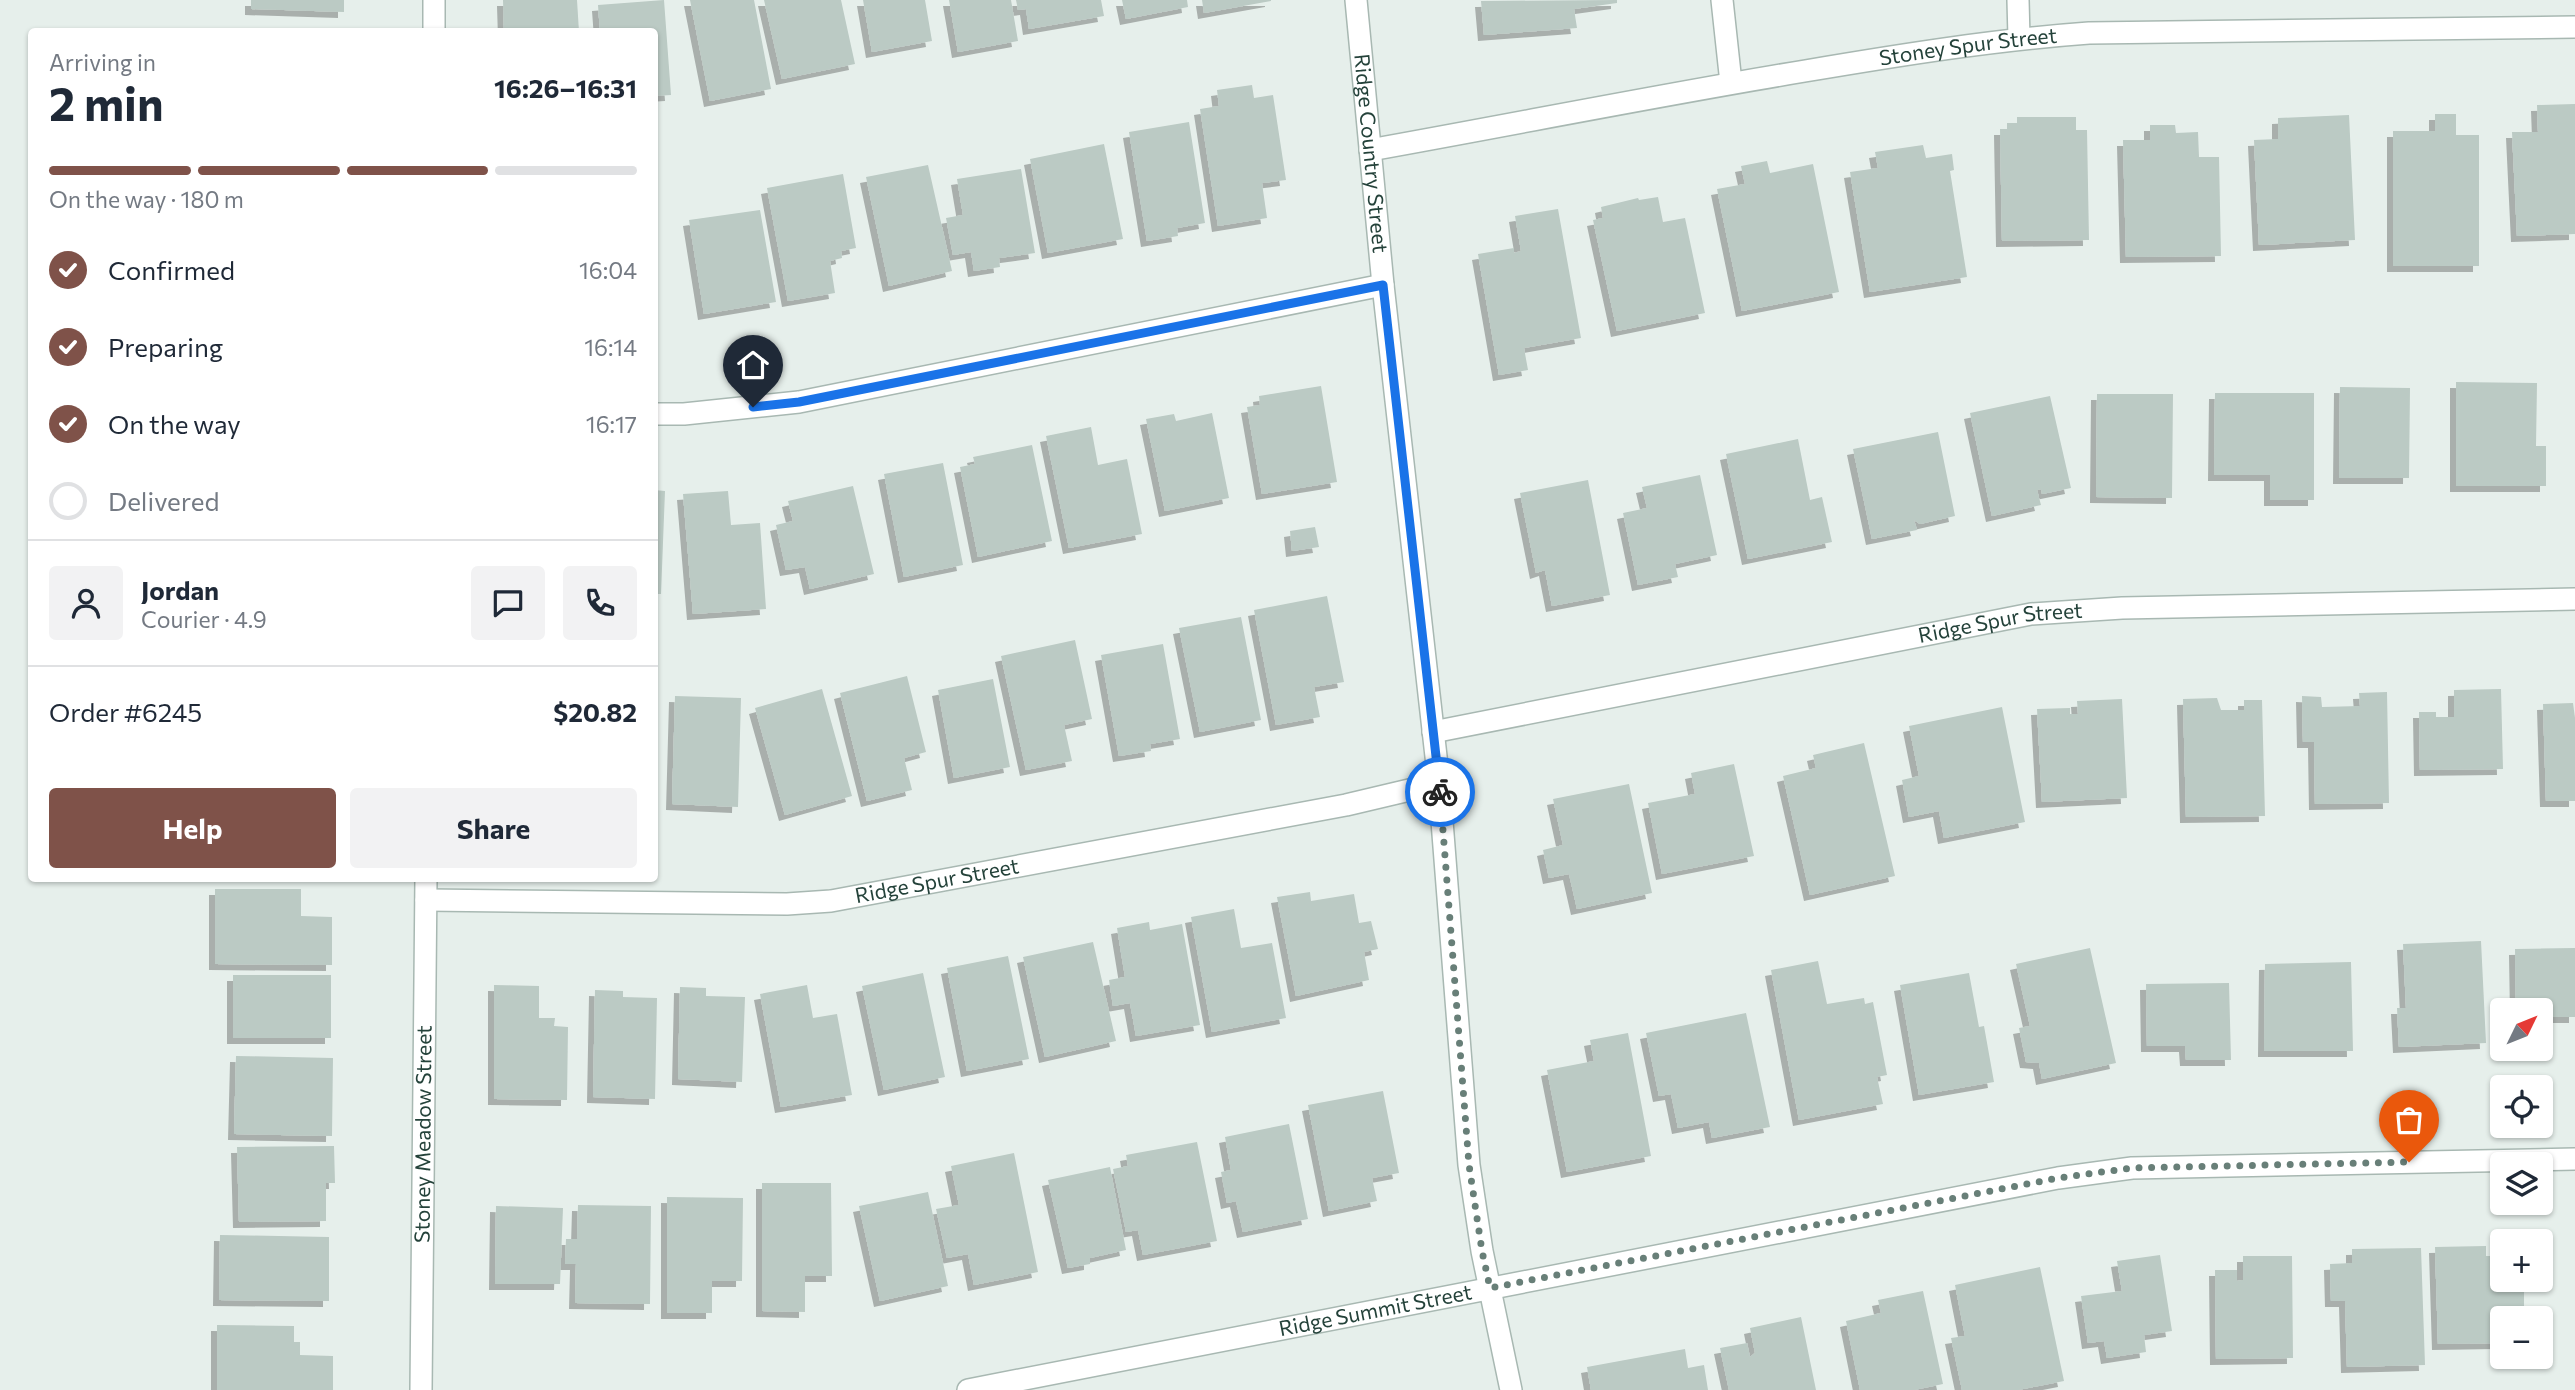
<!DOCTYPE html>
<meta charset="utf-8">
<style>
body{margin:0;font-family:Commissioner,sans-serif;background:#f2f2f3;color:#1f2937;height:100vh;display:flex;flex-direction:column;font-size:26px;white-space:nowrap}
*{box-sizing:border-box;margin:0}
p{font-size:23px;color:#747a83}
.icon{flex:none;width:38px;height:38px;fill:none;stroke:currentColor;stroke-width:2;stroke-linecap:round;stroke-linejoin:round}
.map{position:relative;flex:1;overflow:hidden}
.sheet{position:absolute;left:28px;top:28px;width:630px;height:854px;display:flex;flex-direction:column;background:#fff;border-radius:7px;box-shadow:0 2px 5px #0004}
.sheet>*{flex:none}
.needle{width:46px;rotate:47deg}
.fabs{position:absolute;left:2490px;top:998px;display:grid;gap:14px}
.fabs a{display:grid;place-items:center;width:63px;height:63px;border-radius:7px;background:#fff;box-shadow:0 2px 5px #0004;font-size:35px}
.pin{position:absolute;display:grid;place-items:center;width:60px;height:60px;color:#fff;margin:-72px -30px;border-radius:50% 50% 50% 0;rotate:-45deg;box-shadow:0 0 7px #0007}
.pin .icon{rotate:45deg}
.courier{position:absolute;display:grid;place-items:center;width:70px;height:70px;margin:-35px;border:5px solid #1a73e8;border-radius:50%;background:#fff;color:#222;box-shadow:0 2px 9px #0007}
.head em{font-style:normal;font-weight:700}
.head div{display:flex;flex-direction:column-reverse}
.head{display:flex;align-items:center;justify-content:space-between;height:119px;padding:0 21px}
h1{font-size:46px;font-weight:700;line-height:52px}
.bar{display:grid;grid-template-columns:repeat(4,1fr);gap:10px 7px;align-content:center;height:84px;padding:0 21px}
.bar i{height:9px;border-radius:5px;background:#e0e1e3}
.bar .on{background:#7f5249}
.bar p{grid-column:span 4}
.line{display:flex;align-items:center;gap:18px;padding:0 21px;border-top:2px solid #e0e1e3}
.line div{flex:1}
.round{display:grid;place-items:center;flex:none;width:74px;height:74px;border-radius:7px;background:#f2f2f3}
ol{padding:0 21px;list-style:none}
li{display:flex;align-items:center;gap:21px;height:77px}
li p{margin-inline-start:auto}
li .icon{padding:7px;border-radius:50%;background:#7f5249;color:#fff;stroke-width:4}
li:last-child{color:#747a83}
li i{width:38px;height:38px;border:4px solid #e0e1e3;border-radius:50%}
.button{display:flex;gap:14px;margin-top:auto;padding:14px 21px}
.button a{flex:1;height:80px;border-radius:7px;background:#7f5249;color:#fff;font-size:28px;font-weight:700;line-height:80px;text-align:center}
.button a+a{background:#f2f2f3;color:#1f2937}
.map>svg:first-child{display:block}
</style>
<div class="map">
<svg width="2575" height="1390" viewBox="0 0 2575 1390">
<defs>
<filter id="shadow"><feDropShadow dx="-6" dy="6" stdDeviation="0" flood-color="#0004"/></filter>
</defs>
<rect width="100%" height="100%" fill="#e6efeb"/>
<path fill="#bbcac4" filter="url(#shadow)" d="M251,0H344V12L251,9Z
M503,0H577L579,32H504Z
M664,0L671,95L654,96V32H600L598,5Z
M690,0H754L771,89L710,101Z
M764,0H841L855,64L782,79Z
M863,0H925L932,41L872,52Z
M949,0H1011L1018,41L958,52Z
M1016,0H1101L1104,16L1029,29L1026,9L1018,10Z
M1122,0H1187L1188,7L1126,19Z
M1202,0H1271V1L1204,13Z
M1617,0V3L1574,9L1577,28L1484,35L1481,1Z
M1252,85L1254,98L1273,95L1286,180L1262,183L1267,218L1218,226L1200,109L1219,106L1217,90Z
M2575,104V234L2517,236L2512,132H2538L2537,105Z
M2435,114H2456V135H2479V266H2393V131H2435Z
M2349,115L2355,240L2259,245L2254,140L2278,139V118Z
M2017,117H2076V130H2087L2089,240L2002,241L2000,129H2007V123H2017Z
M1189,122L1205,223L1177,228L1178,236L1147,241L1129,132Z
M2150,125H2175L2176,133L2198,132L2199,157H2219L2221,256L2126,257L2123,140H2150Z
M1104,144L1123,239L1048,253L1030,159Z
M1923,145L1926,158L1952,154L1954,170L1950,171L1967,277L1870,292L1850,172L1878,168L1875,152Z
M1767,161L1770,173L1813,164L1839,292L1742,311L1717,189L1745,184L1741,166Z
M928,165L952,271L889,286L866,177Z
M1021,169L1035,253L999,258L1000,267L974,271L971,252L953,255L946,218L963,215L957,179Z
M843,174L856,248L841,251L842,258L830,261L835,293L788,301L767,188Z
M1658,197L1663,222L1685,218L1705,313L1617,331L1593,220L1603,218L1601,207L1638,198L1639,200Z
M1558,209L1581,338L1524,348L1528,370L1499,375L1478,254L1514,248V253L1521,251L1515,216Z
M760,210L776,302L704,314L689,220Z
M2456,382L2537,383L2536,446H2546V486H2456Z
M1321,386L1337,482L1262,494L1247,407L1260,405L1259,396Z
M2340,387L2410,388L2409,478H2339Z
M2215,393H2314V500H2270V475H2214Z
M2097,394H2173L2172,498L2096,497Z
M2050,396L2071,488L2042,494L2041,489L2037,490L2041,505L1992,516L1970,413Z
M1212,413L1229,498L1165,511L1146,419L1174,414L1176,421Z
M1091,427L1098,465L1127,459L1142,534L1069,548L1046,436Z
M1938,432L1955,516L1920,524L1914,520L1917,530L1872,539L1853,449Z
M1798,439L1810,500L1822,497L1832,542L1748,559L1726,454Z
M1032,445L1052,541L978,557L960,467L975,464L973,457Z
M943,463L963,565L904,577L884,474Z
M1700,475L1717,555L1675,564L1678,577L1638,585L1623,513L1647,508L1642,487Z
M1588,480L1610,595L1552,606L1545,570L1536,573L1520,493Z
M853,486L874,574L810,589L805,567L786,570L776,525L793,521L788,501Z
M654,490L665,491L661,594H654Z
M728,491L731,525L760,523L766,609L693,614L683,494Z
M1315,527L1319,547L1292,551L1290,531Z
M1327,596L1344,682L1314,687L1320,717L1276,725L1254,610Z
M1241,617L1261,720L1200,732L1179,628Z
M1075,640L1092,719L1064,725L1072,761L1026,770L1001,656Z
M1163,644L1180,739L1150,744L1151,751L1119,756L1101,655Z
M907,676L926,752L904,758L912,790L867,801L840,693Z
M993,679L1010,767L954,778L938,690Z
M822,689L852,796L785,815L755,708Z
M2501,689L2503,769L2420,770L2419,712H2436V717H2454V690Z
M2387,692L2389,803L2315,804L2314,742H2303L2302,696L2321,697L2322,707L2360,706L2359,693Z
M675,696L741,698L738,807L672,804Z
M2217,698L2221,710H2244V700H2262L2265,816L2186,817L2183,699Z
M2122,699L2127,798L2042,802L2037,709L2070,708V714H2078L2077,701Z
M2573,703L2575,718V801H2546L2543,704Z
M2002,707L2025,822L1944,838L1939,811L1909,817L1902,780L1919,776L1909,726Z
M1864,743L1895,876L1810,895L1783,776L1816,768L1813,755Z
M1734,764L1754,856L1662,874L1648,803L1695,794L1691,773Z
M1629,784L1652,893L1577,909L1569,874L1549,878L1543,850L1563,845L1553,799Z
M215,889H301V916L332,917V965L215,964Z
M1310,892L1311,901L1354,894L1359,923L1371,921L1378,949L1364,952L1369,980L1296,996L1277,897Z
M1234,909L1241,948L1272,943L1286,1018L1212,1032L1191,917Z
M1149,922L1150,930L1182,924L1200,1025L1136,1036L1130,1003L1113,1006L1109,980L1125,977L1117,928Z
M2481,941L2486,1043L2399,1047L2397,1008H2406L2403,944Z
M1093,942L1116,1041L1045,1057L1023,957Z
M2090,948L2116,1063L2042,1079L2039,1063L2026,1062L2019,1028L2030,1026L2016,964Z
M2575,948V1017H2541V1010H2516L2515,949Z
M1008,956L1029,1059L967,1071L947,968Z
M1818,961L1827,1004L1864,998L1865,1004L1873,1002L1887,1075L1877,1077L1883,1104L1799,1120L1771,970Z
M2351,962L2353,1051H2264L2265,964Z
M923,973L945,1077L884,1090L862,986Z
M1969,973L1979,1027L1984,1026L1994,1082L1919,1095L1900,985Z
M233,975H331V1038H233Z
M2229,983L2231,1060H2186L2185,1046H2147L2146,984Z
M494,985L539,986V1018H555L554,1026L568,1027L567,1100L494,1099Z
M807,985L813,1018L837,1014L852,1095L781,1107L760,994Z
M680,987L706,988V996L745,997L742,1082L678,1079Z
M595,990L623,991V997L657,998L655,1099L593,1097Z
M1746,1013L1770,1127L1712,1138L1709,1122L1678,1128L1671,1094L1659,1096L1646,1033Z
M1628,1033L1651,1156L1567,1172L1547,1070L1594,1061L1590,1040Z
M236,1056L333,1058L332,1136L234,1134Z
M1383,1091L1399,1173L1372,1178L1377,1201L1329,1211L1308,1105Z
M1289,1124L1308,1219L1243,1232L1236,1201L1227,1203L1221,1172L1231,1170L1225,1137Z
M1197,1142L1217,1241L1143,1255L1138,1230L1126,1232L1113,1169L1128,1166L1126,1155Z
M334,1146L335,1183H326V1221L239,1222L237,1147Z
M1014,1153L1038,1272L974,1285L968,1254L947,1258L936,1209L959,1205L951,1166Z
M1110,1167L1126,1250L1090,1258V1264L1068,1268L1048,1180Z
M762,1183H831L832,1276H805V1312L762,1311Z
M928,1192L948,1286L880,1301L859,1206Z
M667,1197L743,1198L742,1281H712V1313H667Z
M578,1205L651,1206L650,1304L575,1303L576,1264H565L566,1239H577Z
M496,1206L563,1208L560,1284H495Z
M220,1235L329,1237V1301L219,1300Z
M2486,1246V1256H2502V1279H2524V1318H2502V1343L2438,1344L2435,1247Z
M2421,1248L2425,1365L2347,1367L2345,1301H2331L2330,1264L2352,1263V1249Z
M2160,1255L2172,1331L2144,1335L2146,1352L2107,1358L2104,1341L2088,1343L2081,1296L2122,1291L2117,1261Z
M2243,1256H2292L2293,1358L2216,1359L2215,1270H2237V1281L2243,1280Z
M2040,1267L2064,1381L2018,1390H1962L1951,1338L1965,1336L1955,1285Z
M1923,1291L1943,1384L1914,1390H1860L1846,1321L1881,1313L1878,1300Z
M1801,1317L1816,1390H1729L1720,1348L1747,1343L1750,1357L1755,1353L1750,1328Z
M217,1325L294,1326V1342H300V1355L333,1356V1390H217Z
M1685,1349L1688,1368L1704,1365L1708,1390H1591L1587,1367Z"/>
<g fill="none" stroke-linecap="round" stroke-linejoin="round">
<defs>
<g id="minor">
<path id="s1" d="M1356,0L1383,285L1439,783L1469,1165L1482,1251L1511,1390"/>
<path d="M1722,0L1731,83"/>
<path d="M2018,0L2019,38"/>
<path d="M434,32V0"/>
<path id="s2" d="M1370,150C1515,124 1660,95 1805,71C1900,55 1993,40 2089,33L2575,27"/>
<path d="M654,414H684L799,402L1383,285"/>
<path id="s3" d="M1433,732L2031,614L2122,608L2575,599"/>
<path id="s4" d="M426,900L787,904L831,901L1346,805L1439,783"/>
<path id="s5" d="M421,1390L426,878"/>
<path id="s6" d="M968,1390L2058,1178L2132,1168L2575,1159"/>
</g>
</defs>
<use href="#minor" stroke="#a8b8b2" stroke-width="24"/>
<use href="#minor" stroke="#fff" stroke-width="21"/>
</g>
<g fill="none" stroke-linecap="round" stroke-linejoin="round">
<path stroke="#687f78" stroke-width="7" stroke-dasharray="0 12.6" d="M1440,792L1469,1165L1482,1251L1490,1288L2058,1178L2132,1168L2409,1162"/>
<path stroke="#1a73e8" stroke-width="9" d="M753,407L799,402L1383,285L1440,792"/>
</g>
<g text-anchor="middle" stroke-width="5" stroke-linejoin="round" paint-order="stroke">
<g font-size="21" fill="#24423a" stroke="#f7fbf9">
<text dy="7" stroke="none"><textPath href="#s2" startOffset="607">Stoney Spur Street</textPath></text>
<text dy="7" stroke="none"><textPath href="#s1" startOffset="154">Ridge Country Street</textPath></text>
<text dy="7" stroke="none"><textPath href="#s3" startOffset="578">Ridge Spur Street</textPath></text>
<text dy="7" stroke="none"><textPath href="#s4" startOffset="513">Ridge Spur Street</textPath></text>
<text dy="7" stroke="none"><textPath href="#s5" startOffset="256">Stoney Meadow Street</textPath></text>
<text dy="7" stroke="none"><textPath href="#s6" startOffset="415">Ridge Summit Street</textPath></text>
</g>
</g>
</svg>
<div class="fabs">
<a><svg class="needle" viewBox="-14 -14 28 28"><path d="M0-13l5 13h-10z" fill="#e53935"/><path d="M0 13l5-13h-10z" fill="#747a83"/></svg></a>
<a><svg class="icon" aria-label="locate" viewBox="0 0 24 24"><circle cx="12" cy="12" r="6"/><path d="M12 2v4M12 18v4M2 12h4M18 12h4"/></svg></a>
<a><svg class="icon" aria-label="layers" viewBox="0 0 24 24"><path d="M12 4l9 5-9 5-9-5zM3 14l9 5 9-5"/></svg></a>
<a>+</a>
<a>−</a>
</div>
<div class="pin" style="left:2409px;top:1162px;background:#ea580c"><svg class="icon" aria-label="bag" viewBox="0 0 24 24"><path d="M5 8h14l-1 12H6zM9 8a3 3 0 0 1 6 0"/></svg></div>
<div class="pin" style="left:753px;top:407px;background:#1f2937"><svg class="icon" aria-label="home" viewBox="0 0 24 24"><path d="M3 11l9-7 9 7M6 9v11h12V9"/></svg></div>
<div class="courier" style="left:1440px;top:792px"><svg class="icon" aria-label="bike" viewBox="0 0 24 24"><circle cx="6" cy="16" r="4"/><circle cx="18" cy="16" r="4"/><path d="M6 16l4-8h5l3 8M10 8l3 8H6M13 5h3"/></svg></div>
<section class="sheet">
<div class="head"><div><h1>2 min</h1><p>Arriving in</p></div><em>16:26–16:31</em></div>
<div class="bar"><i class="on"></i><i class="on"></i><i class="on"></i><i></i><p>On the way · 180 m</p></div>
<ol>
<li><svg class="icon" aria-label="check" viewBox="0 0 24 24"><path d="M5 12l5 5 9-10"/></svg>Confirmed<p>16:04</p></li>
<li><svg class="icon" aria-label="check" viewBox="0 0 24 24"><path d="M5 12l5 5 9-10"/></svg>Preparing<p>16:14</p></li>
<li><svg class="icon" aria-label="check" viewBox="0 0 24 24"><path d="M5 12l5 5 9-10"/></svg>On the way<p>16:17</p></li>
<li><i></i>Delivered</li>
</ol>
<div class="line" style="height:126px"><a class="round"><svg class="icon" aria-label="person" viewBox="0 0 24 24"><circle cx="12" cy="8" r="4"/><path d="M4 21q1-7 8-7t8 7"/></svg></a><div><b>Jordan</b><p>Courier · 4.9</p></div><a class="round"><svg class="icon" aria-label="chat" viewBox="0 0 24 24"><path d="M4 5h16v11H9l-5 4z"/></svg></a><a class="round"><svg class="icon" aria-label="phone" viewBox="0 0 24 24"><path d="M5 4h4l2 5-3 2q2 4 5 5l2-3 5 2v4C11 20 4 13 5 4z"/></svg></a></div>
<div class="line" style="height:91px"><div>Order #6245</div><b>$20.82</b></div>
<div class="button"><a>Help</a><a>Share</a></div>
</section>
</div>
